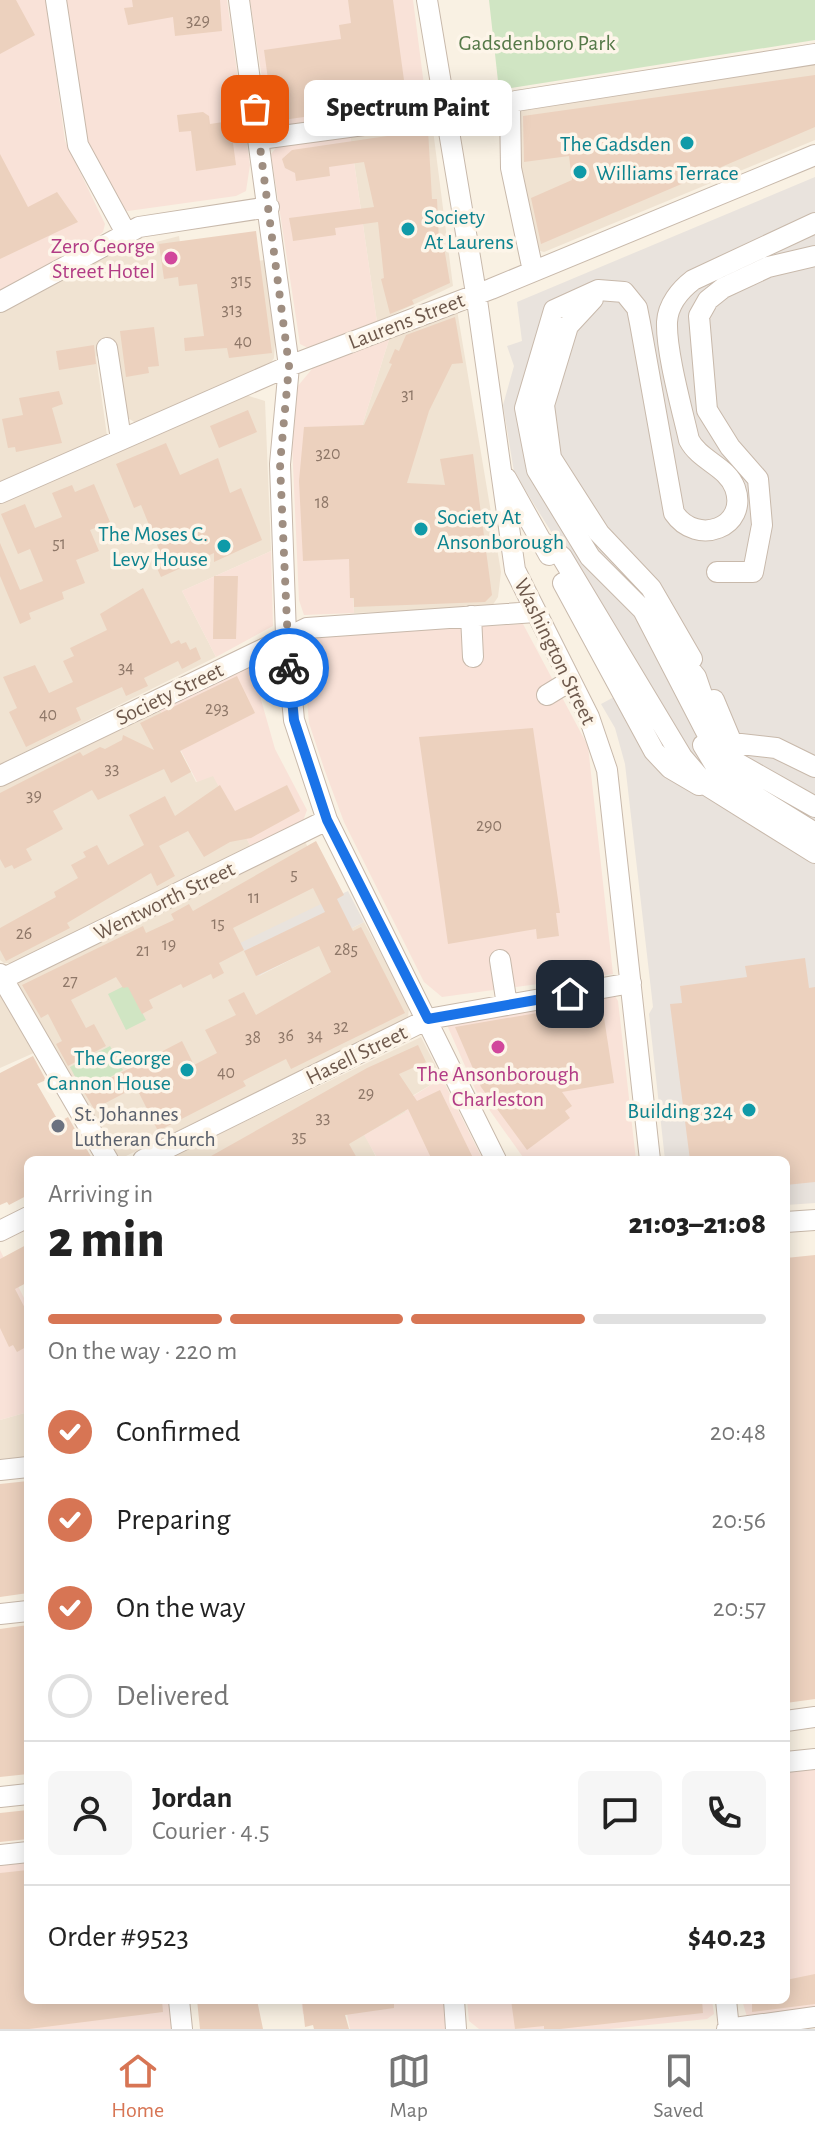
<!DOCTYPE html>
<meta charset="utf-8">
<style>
body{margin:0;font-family:"Alegreya Sans",sans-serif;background:#f6f6f6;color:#222;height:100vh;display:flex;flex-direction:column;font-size:30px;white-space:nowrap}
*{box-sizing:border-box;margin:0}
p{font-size:26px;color:#767676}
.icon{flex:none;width:44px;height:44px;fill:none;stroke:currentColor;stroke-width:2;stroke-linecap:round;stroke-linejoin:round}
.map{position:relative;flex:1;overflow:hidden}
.sheet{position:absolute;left:24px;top:1156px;width:766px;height:848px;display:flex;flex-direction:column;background:#fff;border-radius:12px;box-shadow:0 4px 20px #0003}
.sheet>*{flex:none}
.pin{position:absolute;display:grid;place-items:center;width:68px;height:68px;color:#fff;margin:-34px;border-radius:16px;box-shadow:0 4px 12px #0006}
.courier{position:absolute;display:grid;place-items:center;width:80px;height:80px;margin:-40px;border:6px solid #1a73e8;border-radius:50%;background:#fff;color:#222;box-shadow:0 2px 10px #0007}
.bubble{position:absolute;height:56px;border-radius:12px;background:#fff;box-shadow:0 4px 20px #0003;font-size:26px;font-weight:800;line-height:56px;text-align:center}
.summary em{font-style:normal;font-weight:800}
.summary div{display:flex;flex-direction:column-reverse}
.summary{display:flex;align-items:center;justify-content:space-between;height:136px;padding:0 24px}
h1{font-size:52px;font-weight:800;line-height:60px}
.bar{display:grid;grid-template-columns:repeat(4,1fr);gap:12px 8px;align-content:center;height:96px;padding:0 24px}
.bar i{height:10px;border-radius:6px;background:#e0e0e0}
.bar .on{background:#d77554}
.bar p{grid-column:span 4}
.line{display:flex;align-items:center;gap:20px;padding:0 24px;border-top:2px solid #e0e0e0}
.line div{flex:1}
.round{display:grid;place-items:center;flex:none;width:84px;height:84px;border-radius:12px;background:#f6f6f6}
ol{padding:0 24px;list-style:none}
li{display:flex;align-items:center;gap:24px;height:88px}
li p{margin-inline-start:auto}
li .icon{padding:8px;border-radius:50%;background:#d77554;color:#fff;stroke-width:4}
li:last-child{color:#767676}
li i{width:44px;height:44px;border:4px solid #e0e0e0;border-radius:50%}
.tab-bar{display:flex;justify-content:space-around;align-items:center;height:112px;border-top:2px solid #e0e0e0;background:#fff;font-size:22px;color:#767676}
.tab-bar a{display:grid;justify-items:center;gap:4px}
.tab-bar .on{color:#d77554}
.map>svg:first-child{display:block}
</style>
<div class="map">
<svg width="815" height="2029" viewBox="0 0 815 2029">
<rect width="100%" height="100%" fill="#f9f1e3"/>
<path fill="#f0e3d2" d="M815,64V140L544,252L537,250L524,208L517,111Z
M422,124L433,130L453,286L377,322L350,134Z
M179,236L184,270L265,260L275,341L274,358L270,364L136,423L126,417L102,348L96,357L107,436L0,483V313L111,254Z
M457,310L501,572L498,597L492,606L485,609L354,613L348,520L362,426L392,330Z
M246,395L265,401L271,551L182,591L216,657L0,764V502Z
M158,706L196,782L213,775L251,847L11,963H4L0,960V784Z
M304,839L331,899L259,976L364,922L409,1006L408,1019L122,1158L116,1157L16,984Z
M0,993L36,1052L0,1068Z
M421,1037L442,1078L402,1102L406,1112L365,1135L376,1157L371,1160H165Z
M28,1412V1457L0,1460V1420Z"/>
<path fill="#f9e2d8" d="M0,0H46L65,141L105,224L103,232L94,240L0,291Z
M63,0H227L250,165L246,191L236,196L128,211L121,209L81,127Z
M250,0H413L426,101L421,107L275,128L269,124Z
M350,134L377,322L312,350L300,344L271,154L279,144Z
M392,330L362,426L348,520L354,613L304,615L299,600L292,443L297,387L317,363Z
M271,551L273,626L216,657L182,591Z
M523,624L588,746L613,974L442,997L424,982L344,822L325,771L309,723L302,641L314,635Z
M251,664L275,749L307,810L303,821L251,847L213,776L197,782L158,706Z
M598,996H615L618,1001L636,1160H525L476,1091L447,1025L557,1002L566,1006L589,1003Z
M442,1078L483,1160H371L376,1156L364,1135L406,1112L402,1103Z
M0,1250L28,1306V1412L0,1420Z
M815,1764V2009L747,2017L742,2000H786V1768Z
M28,1862V2000H170L173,2029H0V1865Z
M301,2000H443L446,2029H350L346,2009L303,2014Z
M467,2000H712L714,2014L707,2019L609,2029H479L469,2021Z"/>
<path fill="#e9e3dd" d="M815,177V1203L786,1205V1160H665L649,1014L653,1007L625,764L615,728L601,704L644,681L514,472L503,405L514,366L507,346L522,341L517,302Z
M348,891L364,922L258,976L240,943Z"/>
<path fill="#d0e5c3" d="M489,0H815V40L499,90Z
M122,987H129L146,1020L126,1030L108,994Z
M110,1046L123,1070L83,1092L70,1067Z"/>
<path fill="#ecd1be" d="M0,0H16L35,35L0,54Z
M132,0H220L222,31L175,36L173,17L128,25L124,8L133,7Z
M348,0H393L407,102L283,120L281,108L272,109L264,50L341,39L339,25L351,23Z
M815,75V127L541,244L531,198L572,180L569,156L524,162L523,116Z
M203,112L209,116L210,124L230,121L236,165L196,171L191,131L179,132L177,115Z
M428,130L432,199H437L439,241H443L450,283L412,300L414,304L390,314L381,279L384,278L378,222L335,228L336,235L293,241L292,234L289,218L374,207L364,162L329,167L330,176L296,181L295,173L285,168L282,159L292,150Z
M0,154L28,207L57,192L78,222L0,259Z
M256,231L272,353L229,358L227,348L185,351L184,338L204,336L197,284L179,286L178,277L164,279L159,244Z
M455,317L463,363L452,364L429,411L407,483L445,485L440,459L473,454L492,595L485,602L354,607V598H350L349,559L303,561L299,481L304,427L364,425L392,364L389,363L395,349L399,351L406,335Z
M154,327L159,366L148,367L149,373L126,377L120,331Z
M94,345L96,364L59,370L56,351Z
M59,391L63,404L52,408L62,443L16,452L15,447L8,448L2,419L23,415L19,398Z
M248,410L257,432L219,448L210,426Z
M166,443L180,475L218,458L230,493L241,488L262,540L214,562V553L161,577L156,566L164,562L141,505L134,508L116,464Z
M94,484L110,522L90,530L99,551L76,560L85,583L62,592L64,599L29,613L31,619L20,624L0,576V543L20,590L43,581L30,549L18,554L1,514L25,504L35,528L62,517L52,493L72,485L75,492Z
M214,576H238L236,639H213Z
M143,588L171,644L179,640L181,644L186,642L190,650L196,647L201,659L182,669L178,661L144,678L148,686L126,696L122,687L76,708L81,720L26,747L9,712L17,708L3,677L35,665L49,693L73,682L63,661L74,656L70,648L107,630L100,614Z
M237,676L255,713L180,751L191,772L171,783L164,769L98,800L92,790L53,811L63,829L26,849L32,860L14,869L12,865L5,868L0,859V793L80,752L83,756L100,747L105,749L122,740L123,735L154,750L140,723Z
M533,728L560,913H556L559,936L537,939L536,929L448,944L419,737Z
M220,785L235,811L287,785L300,811L251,838L230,842L204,857L188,831L159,846L175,876L157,886L151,873L67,923L70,928L6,961L0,950V928L56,897L54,892L78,878L71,865L86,857L83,852L97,845L108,865L144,845L129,815L165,796L175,816Z
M316,841L344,895L337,899L353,931L361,927L405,1013L291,1069L286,1059L243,1081L246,1086L158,1131L136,1087L94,1109L84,1092L182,1041L194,1065L217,1053L205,1030L236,1015L228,1000L244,992L256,1015L331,972L319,946L256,976L244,951L325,912L313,888L233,928L244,950L219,963L224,973L213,979L211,974L183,988L181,984L149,1000L153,1008L142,1014L128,987L123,988L116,977L71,1000L86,1028L94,1024L106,1046L68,1066L56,1044L62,1041L48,1014L41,1018L22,985L143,926L146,933L174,920L171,914L189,904L193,911Z
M805,958L809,988L815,987V1182L786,1185V1160H690L670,1004L682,1003L680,986L747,977L745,966Z
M603,1011L614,1083L562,1092L572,1106L565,1111L570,1118L527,1150L481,1087L455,1027L543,1012L544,1020Z
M418,1045L426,1062L399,1074L417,1101L440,1090L474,1160H432L408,1109L349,1144L358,1160H204L367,1068Z
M33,1056L46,1080L37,1084L59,1122L68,1117L93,1160H28V1195L9,1205L7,1202L0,1205V1073Z
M28,1244V1282L15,1289L28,1314V1346L17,1352L13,1345L9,1347L0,1328V1259Z
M815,1255V1699L786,1703V1258Z
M28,1481V1593L0,1597V1484Z
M28,1625V1774L0,1777V1629Z
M28,1810V1839L0,1842V1813Z
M28,1870V2000H162L163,2012L29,2029H0V1873Z
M815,1974V2004L752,2012V2000H786V1980Z
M197,2000H257L263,2029H200Z
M302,2000H394V2008L345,2015L349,2029H314L313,2025L305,2027Z
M511,2000H702L703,2013L560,2029H544V2026L515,2029Z"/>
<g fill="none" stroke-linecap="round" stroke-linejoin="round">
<defs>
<path id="minor" d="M56,0L78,145L126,233
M239,0L289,366L280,464L286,635L294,720L327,820L496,1160
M427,0L476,293L515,570L589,717L607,770L650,1160
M260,139L445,114
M815,223L693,280C680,290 668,305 667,322C666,352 682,409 689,440C700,461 727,466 735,488C749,527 697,547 674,513L640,323L637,308L624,292L598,290L554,310L525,408L537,470L590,557L643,610L716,751L815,807
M533,271L511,168L510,105L516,101L815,54
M593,299L568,326L544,405L551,458L599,533L651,588L692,659
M0,302L139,227L269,207
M107,348L121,439
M506,478L549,555
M0,493L289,366L491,289L815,155
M546,544L562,557L682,757L706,785L815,853
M717,572H753L762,525L758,479L730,447L707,410L699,316L708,300L723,288L768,267L815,256
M563,583L654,751L670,768L699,785
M471,616L473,657
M676,652L696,677L710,718
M547,695L570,681
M714,700L732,743L776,748L815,767
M703,745L721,775L815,833
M0,776L307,628L535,612
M500,960L507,1005
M0,974L108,1160
M0,980L327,820
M143,1160L428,1019L631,983
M786,1222L815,1220
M0,1231L28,1217
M0,1470L28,1467
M0,1614L28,1611
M786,1721L815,1717
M786,1762L815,1759
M0,1797L28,1794
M0,1855L28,1852
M179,2000L182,2029
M454,2000L456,2029
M726,2000L729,2029
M727,2029L815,2017"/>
</defs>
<use href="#minor" stroke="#c8b9ab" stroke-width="22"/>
<use href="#minor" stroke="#fff" stroke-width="20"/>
</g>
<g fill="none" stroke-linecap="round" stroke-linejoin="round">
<path stroke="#9f8e81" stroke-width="8" stroke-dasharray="0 14.4" d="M255,109L289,366L280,464L289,668"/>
<path stroke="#1a73e8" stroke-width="10" d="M289,668L294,720L327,820L428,1019L570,994"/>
</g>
<g fill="#0f9aa8" stroke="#fdf5e9" stroke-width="3">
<circle cx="687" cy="143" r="8"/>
<circle cx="580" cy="172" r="8"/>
<circle cx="408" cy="229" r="8"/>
<circle cx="421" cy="529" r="8"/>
<circle cx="224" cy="546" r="8"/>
<circle cx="187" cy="1070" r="8"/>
<circle cx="749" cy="1110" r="8"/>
</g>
<g fill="#d1479c" stroke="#fdf5e9" stroke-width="3">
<circle cx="171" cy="258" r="8"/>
<circle cx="498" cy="1047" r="8"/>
</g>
<circle fill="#6b7280" stroke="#fdf5e9" stroke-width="3" cx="58" cy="1126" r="8"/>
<g text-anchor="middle" stroke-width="7" stroke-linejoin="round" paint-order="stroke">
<g font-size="18" fill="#8e7768">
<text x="198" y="26">329</text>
<text x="241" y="286">315</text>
<text x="232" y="315">313</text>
<text x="243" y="347">40</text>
<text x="408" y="400">31</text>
<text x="328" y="459">320</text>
<text x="322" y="508">18</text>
<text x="59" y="549">51</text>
<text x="126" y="673">34</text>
<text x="217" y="714">293</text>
<text x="48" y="720">40</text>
<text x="112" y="774">33</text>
<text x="34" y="801">39</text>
<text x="489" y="831">290</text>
<text x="294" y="880">5</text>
<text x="254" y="903">11</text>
<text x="218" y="929">15</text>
<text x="24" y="939">26</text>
<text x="169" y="950">19</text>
<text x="346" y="955">285</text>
<text x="143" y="956">21</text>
<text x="70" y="987">27</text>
<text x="341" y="1032">32</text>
<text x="286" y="1041">36</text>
<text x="315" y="1041">34</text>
<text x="253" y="1043">38</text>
<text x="226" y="1078">40</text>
<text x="366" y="1099">29</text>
<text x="323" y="1123">33</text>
<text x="299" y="1142">35</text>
</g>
<g font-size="22" fill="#557948" stroke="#fdf5e9">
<text x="537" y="50">Gadsdenboro Park</text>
</g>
<g font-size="22" fill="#0d838f" stroke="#fdf5e9" text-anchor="end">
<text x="671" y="151">The Gadsden</text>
<text x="596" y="180" text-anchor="start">Williams Terrace</text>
<text x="424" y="224" text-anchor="start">Society<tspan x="424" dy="25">At Laurens</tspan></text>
<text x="437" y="524" text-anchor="start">Society At<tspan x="437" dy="25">Ansonborough</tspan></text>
<text x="208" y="541">The Moses C.<tspan x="208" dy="25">Levy House</tspan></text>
<text x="171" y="1065">The George<tspan x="171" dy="25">Cannon House</tspan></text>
<text x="733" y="1118">Building 324</text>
</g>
<g font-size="22" fill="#b23c85" stroke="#fdf5e9" text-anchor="end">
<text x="155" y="253">Zero George<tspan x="155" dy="25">Street Hotel</tspan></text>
<text x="498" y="1081" text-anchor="middle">The Ansonborough<tspan x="498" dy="25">Charleston</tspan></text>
</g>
<g font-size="22" fill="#6e594c" stroke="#fdf5e9">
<text transform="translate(406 320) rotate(-21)" y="8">Laurens Street</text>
<text transform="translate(556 651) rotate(64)" y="8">Washington Street</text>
<text transform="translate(169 693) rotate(-26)" y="8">Society Street</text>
<text transform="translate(164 900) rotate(-26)" y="8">Wentworth Street</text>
<text transform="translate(356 1054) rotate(-26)" y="8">Hasell Street</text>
</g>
<g font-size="22" fill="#5b616d" stroke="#fdf5e9" text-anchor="start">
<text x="74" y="1121">St. Johannes<tspan x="74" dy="25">Lutheran Church</tspan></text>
</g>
</g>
</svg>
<div class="pin" style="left:255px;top:109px;background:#ea580c"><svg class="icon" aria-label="bag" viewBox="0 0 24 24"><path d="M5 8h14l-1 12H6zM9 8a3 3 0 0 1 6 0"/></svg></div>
<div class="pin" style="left:570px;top:994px;background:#1f2937"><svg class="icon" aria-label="home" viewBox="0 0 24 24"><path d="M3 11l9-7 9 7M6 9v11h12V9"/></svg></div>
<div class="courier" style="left:289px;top:668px"><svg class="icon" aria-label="bike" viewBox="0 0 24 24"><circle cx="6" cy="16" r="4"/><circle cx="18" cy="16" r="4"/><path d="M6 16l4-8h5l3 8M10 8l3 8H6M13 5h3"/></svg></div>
<div class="bubble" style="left:304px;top:80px;width:208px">Spectrum Paint</div>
<section class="sheet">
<div class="summary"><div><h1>2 min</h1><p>Arriving in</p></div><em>21:03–21:08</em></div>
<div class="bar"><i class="on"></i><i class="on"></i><i class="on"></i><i></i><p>On the way · 220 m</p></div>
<ol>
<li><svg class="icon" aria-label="check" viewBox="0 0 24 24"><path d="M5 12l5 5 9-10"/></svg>Confirmed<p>20:48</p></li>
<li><svg class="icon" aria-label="check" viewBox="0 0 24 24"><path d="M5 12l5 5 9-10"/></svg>Preparing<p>20:56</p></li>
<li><svg class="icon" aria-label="check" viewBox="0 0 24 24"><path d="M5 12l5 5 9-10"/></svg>On the way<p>20:57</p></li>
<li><i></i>Delivered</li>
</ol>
<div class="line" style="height:144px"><a class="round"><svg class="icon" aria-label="person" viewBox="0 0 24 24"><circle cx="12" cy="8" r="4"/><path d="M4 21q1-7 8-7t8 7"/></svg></a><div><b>Jordan</b><p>Courier · 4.5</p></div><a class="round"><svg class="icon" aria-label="chat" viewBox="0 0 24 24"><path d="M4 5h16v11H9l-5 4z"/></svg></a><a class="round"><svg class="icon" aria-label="phone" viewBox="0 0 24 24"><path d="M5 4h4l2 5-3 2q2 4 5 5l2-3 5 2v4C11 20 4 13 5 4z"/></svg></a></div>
<div class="line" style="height:104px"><div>Order #9523</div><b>$40.23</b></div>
</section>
</div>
<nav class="tab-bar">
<a class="on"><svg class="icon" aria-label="home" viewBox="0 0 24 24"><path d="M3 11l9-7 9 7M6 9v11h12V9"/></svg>Home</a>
<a><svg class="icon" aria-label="map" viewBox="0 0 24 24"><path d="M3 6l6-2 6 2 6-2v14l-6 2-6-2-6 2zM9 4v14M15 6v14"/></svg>Map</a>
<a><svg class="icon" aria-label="saved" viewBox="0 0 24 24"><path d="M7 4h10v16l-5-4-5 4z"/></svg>Saved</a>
</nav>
